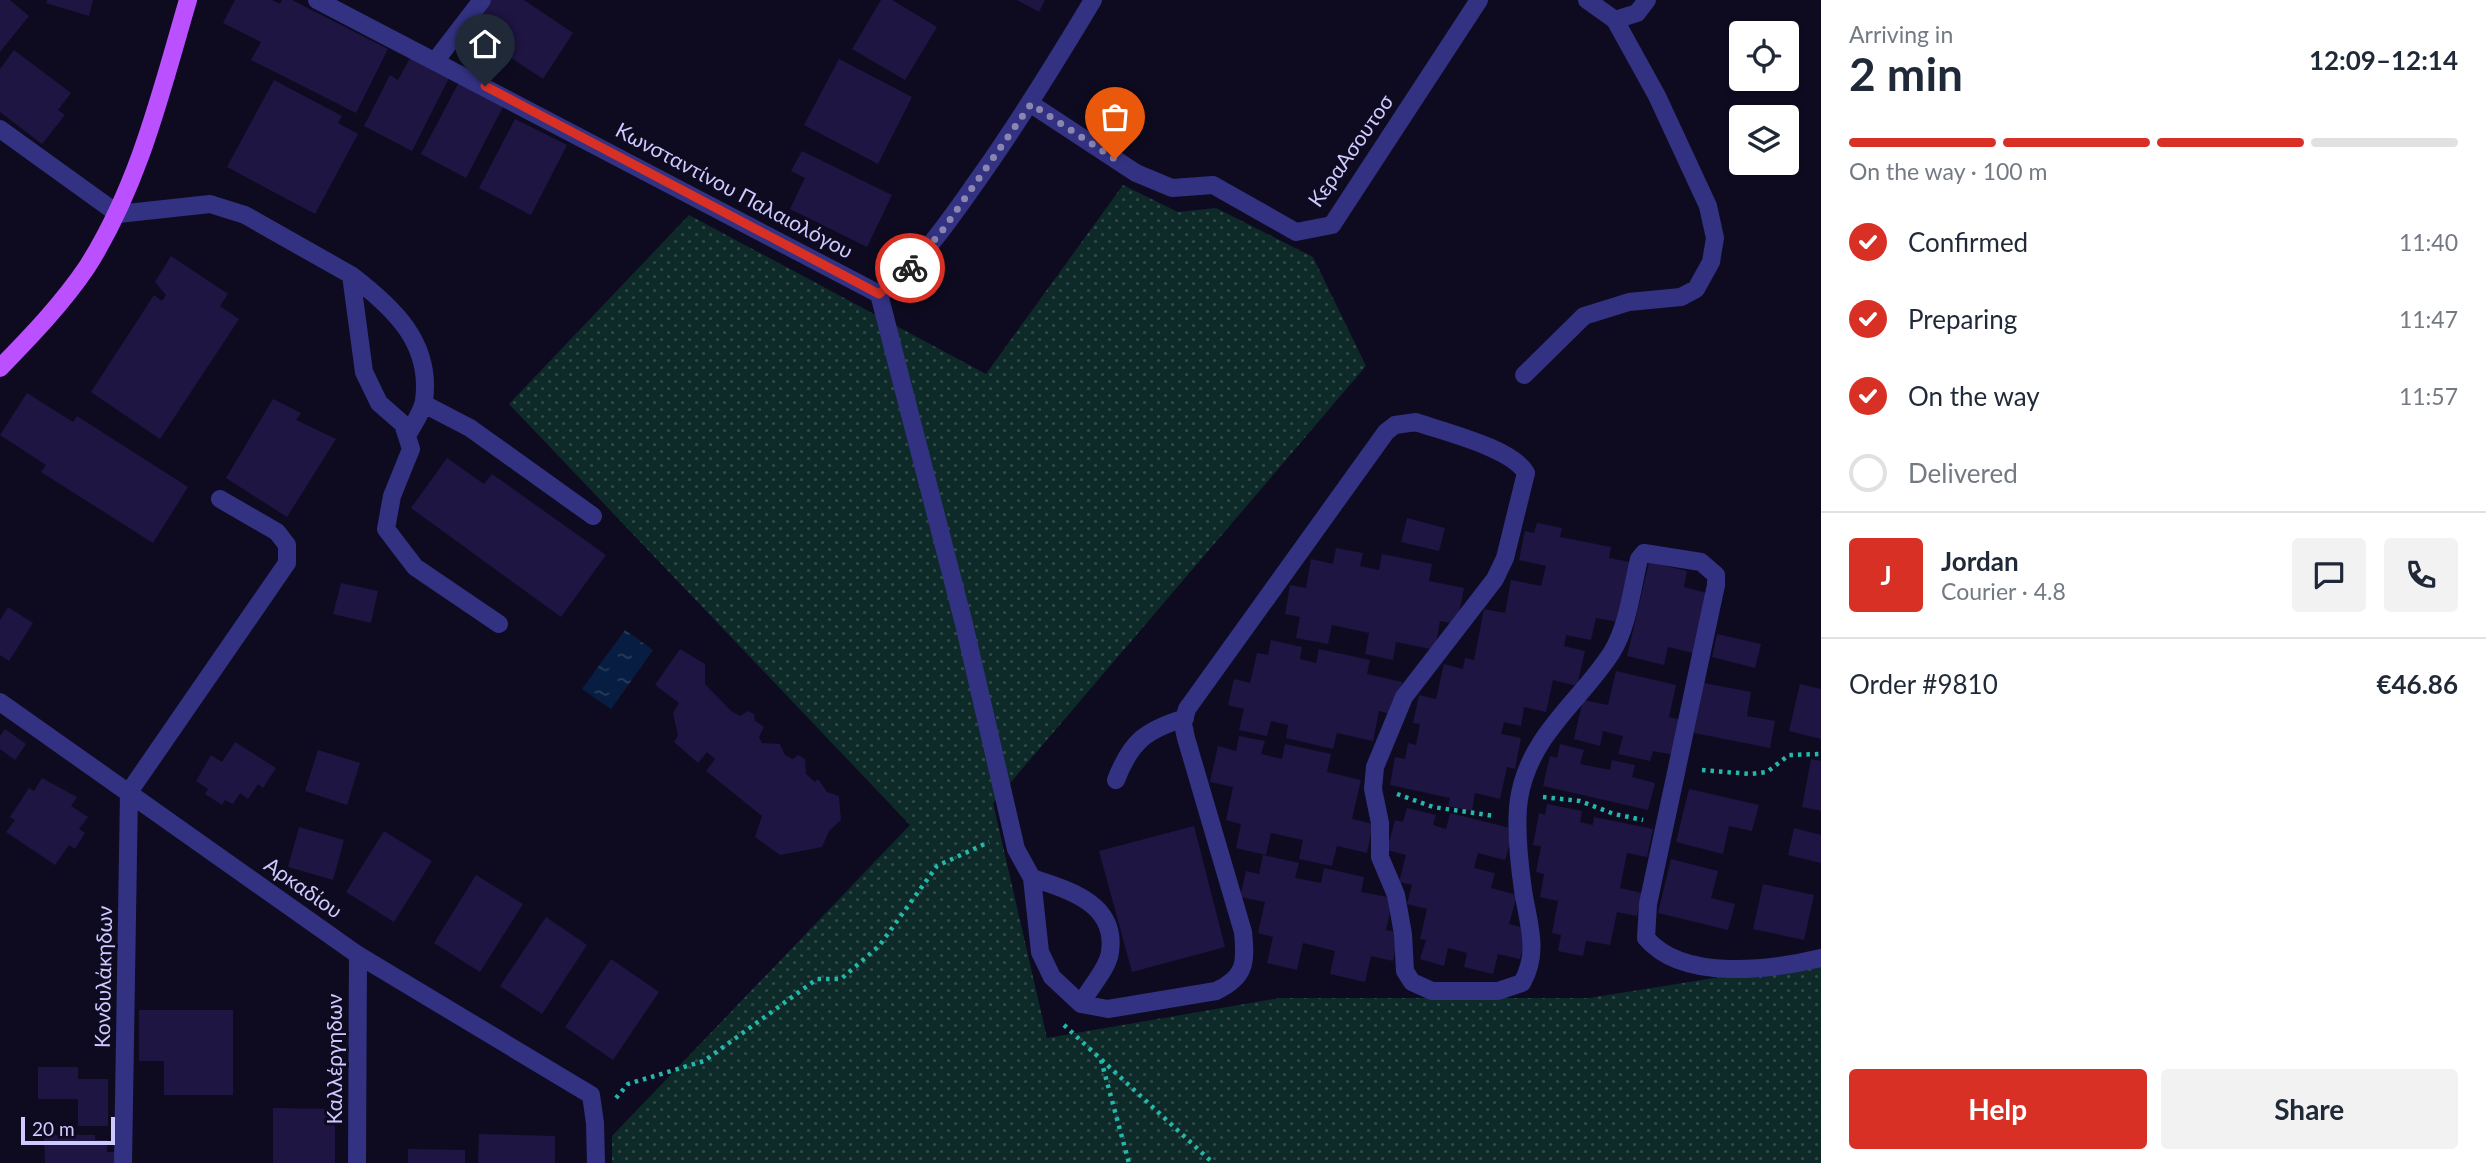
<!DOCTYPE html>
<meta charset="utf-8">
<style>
body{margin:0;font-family:Lato,sans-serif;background:#f2f2f3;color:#1f2937;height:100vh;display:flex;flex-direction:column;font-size:26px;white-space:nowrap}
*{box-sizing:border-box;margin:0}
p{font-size:23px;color:#747a83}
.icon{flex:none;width:38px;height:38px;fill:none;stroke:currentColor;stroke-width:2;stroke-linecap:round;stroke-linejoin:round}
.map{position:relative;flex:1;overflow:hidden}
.details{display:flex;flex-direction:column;background:#fff;width:665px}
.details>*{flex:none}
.buttons{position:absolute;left:1729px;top:21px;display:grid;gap:14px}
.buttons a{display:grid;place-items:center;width:70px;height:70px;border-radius:7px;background:#fff;box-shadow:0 2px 5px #0004;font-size:35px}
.scale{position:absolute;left:21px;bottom:18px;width:94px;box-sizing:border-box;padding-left:7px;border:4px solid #cec9ff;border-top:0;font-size:19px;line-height:24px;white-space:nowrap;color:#cec9ff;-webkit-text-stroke:5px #0e0b20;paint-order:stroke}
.pin{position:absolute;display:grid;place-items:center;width:60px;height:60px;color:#fff;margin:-72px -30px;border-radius:50% 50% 50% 0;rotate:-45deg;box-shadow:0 0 7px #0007}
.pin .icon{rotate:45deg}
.courier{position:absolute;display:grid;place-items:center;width:70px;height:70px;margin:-35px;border:5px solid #d93025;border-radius:50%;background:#fff;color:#222;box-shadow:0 2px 9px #0007}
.headline em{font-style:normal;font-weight:700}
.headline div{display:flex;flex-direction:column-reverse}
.headline{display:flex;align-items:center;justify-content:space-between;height:119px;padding:0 28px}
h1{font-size:46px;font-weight:700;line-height:52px}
.bar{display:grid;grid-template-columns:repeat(4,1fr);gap:10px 7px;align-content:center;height:84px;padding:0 28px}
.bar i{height:9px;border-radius:5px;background:#e0e1e3}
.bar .current{background:#d93025}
.bar p{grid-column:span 4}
.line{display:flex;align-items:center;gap:18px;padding:0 28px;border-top:2px solid #e0e1e3}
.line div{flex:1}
.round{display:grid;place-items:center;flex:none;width:74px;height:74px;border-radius:7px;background:#f2f2f3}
ol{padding:0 28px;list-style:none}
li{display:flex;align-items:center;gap:21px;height:77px}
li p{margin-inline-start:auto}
li .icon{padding:7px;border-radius:50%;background:#d93025;color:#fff;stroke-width:4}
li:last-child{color:#747a83}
li i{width:38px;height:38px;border:4px solid #e0e1e3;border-radius:50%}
.primary-button{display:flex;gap:14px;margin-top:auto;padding:14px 28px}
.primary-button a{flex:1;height:80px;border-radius:7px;background:#d93025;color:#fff;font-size:28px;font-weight:700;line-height:80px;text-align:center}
.primary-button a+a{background:#f2f2f3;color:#1f2937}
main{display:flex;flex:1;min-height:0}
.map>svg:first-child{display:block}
</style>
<main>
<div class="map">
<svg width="1821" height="1163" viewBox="0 0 1821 1163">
<defs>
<pattern id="grass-dots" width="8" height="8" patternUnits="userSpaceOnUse" patternTransform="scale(1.75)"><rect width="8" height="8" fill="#0d2a28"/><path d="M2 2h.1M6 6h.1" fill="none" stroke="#2f4848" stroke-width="1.8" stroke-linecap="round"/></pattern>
<pattern id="water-ripples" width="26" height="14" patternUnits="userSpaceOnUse" patternTransform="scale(1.75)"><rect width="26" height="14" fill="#071e42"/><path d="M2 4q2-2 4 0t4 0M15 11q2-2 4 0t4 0" fill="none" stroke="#2a3d5e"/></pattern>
</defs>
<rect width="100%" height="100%" fill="#0e0b20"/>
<path fill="url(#grass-dots)" d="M1123,185L1178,212L1216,208L1313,257L1366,366L993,803L1047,1038L1280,998H1589L1821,961V1163H612V1136L910,825L509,404L689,215L986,374Z"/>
<path fill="url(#water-ripples)" d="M625,630L653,650L611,709L582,689Z"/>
<path fill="#1e1542" d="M0,0H10L29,16L0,52Z
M47,0H93L89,16L46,3Z
M235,0H272L280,4L282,0H292L388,49L356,113L251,60L261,42L223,23Z
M491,0H524L573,33L543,79L471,31Z
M881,0H892L937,27L905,80L852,49Z
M1017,0H1045L1039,12Z
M14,50L71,93L58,110L65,115L42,144L0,112V69Z
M410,58L449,78L412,151L364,126L390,75L398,80Z
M839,59L912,97L878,164L804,125Z
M274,80L342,116L338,123L358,134L315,214L227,167Z
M459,82L504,105L466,178L421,154Z
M515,119L567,145L531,215L479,188Z
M802,151L892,195L867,247L790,209L805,178L791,171Z
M171,256L228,294L220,306L239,319L160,439L91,392L154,295L162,301L166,295L155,282Z
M27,393L73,422L77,416L188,487L153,543L41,472L46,465L0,435Z
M273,399L301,413L296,420L336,439L287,517L226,478Z
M447,458L484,484L492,474L606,555L561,617L411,508Z
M1407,518L1445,528L1439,551L1401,542Z
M1537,523L1562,528L1560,537L1611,547L1609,558L1630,562L1618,622L1596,618L1591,640L1566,635L1564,646L1585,651L1577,686L1553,680L1546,712L1524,707L1521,726L1504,722L1501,734L1521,738L1515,769L1507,767L1500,799L1475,793L1472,811L1448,806L1450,798L1390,785L1395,757L1405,759L1408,743L1416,745L1420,724L1413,723L1419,695L1436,699L1444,664L1463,669L1465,658L1474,660L1484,609L1505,613L1511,580L1541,586L1546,566L1519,560L1525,531L1534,533Z
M1336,548L1363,553L1360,566L1379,570L1382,554L1432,564L1429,581L1464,588L1457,624L1440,621L1435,650L1396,642L1393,660L1365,654L1369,633L1332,625L1328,644L1296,638L1300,617L1285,614L1290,585L1306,588L1311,559L1333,564Z
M1649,562L1687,571L1684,587L1707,593L1693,653L1668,647L1664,665L1627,656Z
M341,583L378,591L371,623L333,614Z
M8,607L33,623L9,661L0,655V620Z
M1717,634L1761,644L1755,668L1712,657Z
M1271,640L1302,647L1300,659L1316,663L1319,649L1370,660L1367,674L1402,682L1394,715L1379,711L1373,741L1337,733L1333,749L1286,738L1288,725L1271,721L1267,736L1239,730L1244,709L1228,705L1234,679L1250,683L1257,653L1268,655Z
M680,649L705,664V684L731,711L740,716L748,711L754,714L755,721L764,727L759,737L762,743L780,744L785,755L793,759L798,755L805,759L806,774L815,782L818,779L827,792L839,796L841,820L829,831L822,847L780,855L755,837L762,816L706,771L715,759L707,752L698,763L674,742L678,736L673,713L679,703L655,685Z
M1616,671L1676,685L1669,717L1682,720L1674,755L1653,751L1650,761L1618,754L1623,736L1603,731L1600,746L1574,739L1583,700L1608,705Z
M1704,683L1751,692L1747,716L1775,721L1770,748L1694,733Z
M1800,684L1821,689V739L1789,731Z
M5,729L26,744L15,760L0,749V736Z
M1239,736L1265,741L1261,754L1282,759L1285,744L1331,754L1327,772L1361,780L1352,819L1373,824L1367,853L1337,846L1332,866L1299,859L1303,840L1271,833L1266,855L1236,848L1241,824L1226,820L1233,787L1210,782L1218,746L1236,751Z
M235,742L276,768L263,788L258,784L248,799L240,793L233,804L225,800L222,805L205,794L208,789L196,781L211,755L222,762Z
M1560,744L1584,750L1580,764L1610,770L1612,760L1635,765L1632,777L1655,783L1648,810L1543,786L1550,756L1557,758Z
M318,750L360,763L347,805L305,791Z
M1811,759L1821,761V811L1802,807Z
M42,778L77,797L71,806L88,817L79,829L85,833L75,849L69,845L55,865L6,832L15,820L10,817L29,788L34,791Z
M1689,789L1759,805L1752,831L1729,826L1723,854L1676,842Z
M1547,804L1582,811L1580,822L1593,825L1594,817L1653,829L1647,857L1627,853L1620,888L1642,893L1637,916L1617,912L1610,945L1586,941L1583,956L1558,951L1561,935L1552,933L1558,901L1540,897L1544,874L1536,872L1541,846L1533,845L1539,813L1545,815Z
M1407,808L1436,815L1433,825L1446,829L1450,813L1514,829L1505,860L1478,853L1474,868L1495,873L1491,888L1517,895L1509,924L1528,929L1520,959L1498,954L1493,974L1464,967L1467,953L1448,948L1444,966L1420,959L1426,940L1420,939L1427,909L1407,904L1412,885L1399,882L1406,855L1387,850L1395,820L1403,822Z
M1194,826L1225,947L1132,972L1099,851Z
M299,827L344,840L333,880L288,867Z
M1794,828L1821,835V863L1788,855Z
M384,831L432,861L394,922L346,892Z
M1263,855L1299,863L1295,878L1321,883L1324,868L1364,877L1361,892L1393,898L1386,930L1399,932L1393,961L1371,956L1365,982L1330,974L1335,951L1303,943L1297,970L1267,963L1273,937L1258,933L1265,902L1240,897L1246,871L1259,874Z
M1671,859L1718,871L1711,898L1735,904L1728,930L1658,913Z
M476,875L523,904L480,972L434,943Z
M1763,884L1814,895L1804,940L1753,929Z
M546,917L587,945L542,1014L500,986Z
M611,959L659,992L613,1060L565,1027Z
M139,1010H233V1095H164V1061H139Z
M38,1067H78V1079H108V1126H78V1099H38Z
M273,1108L335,1109V1163H273Z
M479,1134L555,1136V1163H478Z
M44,1135H95V1140H107V1152H114V1163H45Z
M408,1149L465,1150V1163H408Z"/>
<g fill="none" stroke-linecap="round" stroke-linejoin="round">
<path stroke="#24b8ad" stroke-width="4.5" stroke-dasharray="3.5 5" stroke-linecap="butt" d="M1702,770L1750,774L1767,772L1789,755L1821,754
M1397,794L1433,807L1494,816
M1543,797L1580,801L1614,814L1643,820
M1064,1025L1213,1163
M1101,1060L1129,1163
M616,1098L628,1084L704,1061L817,979H841L879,946L937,866L989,842"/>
<path stroke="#333282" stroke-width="18" d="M118,214L210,204L245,215L351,275L364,372L379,403L403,424L411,449L392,496L386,529L415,567L499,624
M351,275C394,308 432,343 424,401C422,413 412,426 407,436
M879,294L964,624L1016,849L1032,878L1040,952L1052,977L1081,1004L1108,1009L1216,991C1246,977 1246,962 1243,932L1186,738L1183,724L1187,709L1386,432L1395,425L1416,422C1444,432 1512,448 1526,473L1505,558L1495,579L1404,697L1375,767L1373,789L1380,823V857L1396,895L1403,934L1405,971L1412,982L1432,991H1498L1522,983C1540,952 1528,923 1523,890C1519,862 1515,827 1519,799C1529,735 1580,702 1612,652C1628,626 1632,588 1639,559L1644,553L1701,562L1716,575V585L1648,904L1646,938C1683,982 1771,970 1821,958
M1524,375L1584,316L1629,302L1681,297L1696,289L1711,262L1715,238L1708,206L1657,96L1615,20
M424,404L470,428L593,516
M1116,780C1131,741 1146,730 1185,718
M1032,878C1068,890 1117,903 1110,952C1108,969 1089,988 1081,1004"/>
<path stroke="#333282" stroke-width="18" d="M317,0L879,294C920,264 948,222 977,181C1019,122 1056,62 1093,0
M1587,0L1615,20L1637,13L1647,0
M436,60L482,0
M1031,104L1136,173L1172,188L1213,185L1296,232L1332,225L1479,0
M0,129L118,214
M0,702L358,955L591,1095L595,1123L596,1163
M123,1163L129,792L287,563V545L277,532L220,499
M357,1163L358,955"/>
<path stroke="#ba50ff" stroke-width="18" d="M0,368C31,336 62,304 87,267C139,185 161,92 188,0"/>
</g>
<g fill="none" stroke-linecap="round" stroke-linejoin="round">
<path stroke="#8b86b1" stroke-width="7" stroke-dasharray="0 12.6" d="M910,268L942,231L1031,104L1115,159"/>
<path stroke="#d93025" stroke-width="9" d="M485,86L879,294L910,268"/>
</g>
<g text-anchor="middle" stroke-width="6" stroke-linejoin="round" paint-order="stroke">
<g font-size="21" fill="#cec9ff" stroke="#0e0b20">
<text transform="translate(1351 151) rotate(-55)" y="7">ΚεραΑσουτοσ</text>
<text transform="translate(734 191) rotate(28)" y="7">Κωνσταντίνου Παλαιολόγου</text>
<text transform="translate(303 888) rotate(35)" y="7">Αρκαδίου</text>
<text transform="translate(104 977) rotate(-89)" y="7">Κονδυλάκηδων</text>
<text transform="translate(335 1059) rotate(-90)" y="7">Καλλέργηδων</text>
</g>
</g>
</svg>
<div class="buttons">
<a><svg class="icon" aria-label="locate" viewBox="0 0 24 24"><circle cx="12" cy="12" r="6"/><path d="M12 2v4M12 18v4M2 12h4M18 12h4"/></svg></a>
<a><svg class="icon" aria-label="layers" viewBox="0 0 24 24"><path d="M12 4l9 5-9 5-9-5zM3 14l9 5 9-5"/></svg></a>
</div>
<div class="scale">20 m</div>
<div class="pin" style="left:1115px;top:159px;background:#ea580c"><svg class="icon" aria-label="bag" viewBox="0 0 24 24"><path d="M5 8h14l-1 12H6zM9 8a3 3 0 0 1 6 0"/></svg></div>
<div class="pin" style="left:485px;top:86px;background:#1f2937"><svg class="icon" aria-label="home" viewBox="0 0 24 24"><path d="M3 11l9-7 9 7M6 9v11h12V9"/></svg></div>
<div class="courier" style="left:910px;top:268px"><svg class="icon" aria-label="bike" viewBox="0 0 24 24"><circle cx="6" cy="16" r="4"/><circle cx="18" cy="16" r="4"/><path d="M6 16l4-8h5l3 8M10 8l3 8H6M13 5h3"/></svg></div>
</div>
<section class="details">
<div class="headline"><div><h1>2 min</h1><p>Arriving in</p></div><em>12:09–12:14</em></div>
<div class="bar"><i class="current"></i><i class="current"></i><i class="current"></i><i></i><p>On the way · 100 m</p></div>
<ol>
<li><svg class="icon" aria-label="check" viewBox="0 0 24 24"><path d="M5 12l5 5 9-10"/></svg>Confirmed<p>11:40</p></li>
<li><svg class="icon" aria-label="check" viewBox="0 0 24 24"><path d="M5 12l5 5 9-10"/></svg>Preparing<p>11:47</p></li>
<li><svg class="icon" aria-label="check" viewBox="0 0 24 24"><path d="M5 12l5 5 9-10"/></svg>On the way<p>11:57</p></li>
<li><i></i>Delivered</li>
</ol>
<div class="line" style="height:126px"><b class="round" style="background:#d93025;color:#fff">J</b><div><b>Jordan</b><p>Courier · 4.8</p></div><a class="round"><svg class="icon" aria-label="chat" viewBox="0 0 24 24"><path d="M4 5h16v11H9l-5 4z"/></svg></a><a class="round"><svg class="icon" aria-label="phone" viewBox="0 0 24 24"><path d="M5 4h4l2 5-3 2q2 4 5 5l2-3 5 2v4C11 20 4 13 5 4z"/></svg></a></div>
<div class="line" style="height:91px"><div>Order #9810</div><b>€46.86</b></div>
<div class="primary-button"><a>Help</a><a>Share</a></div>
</section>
</main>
